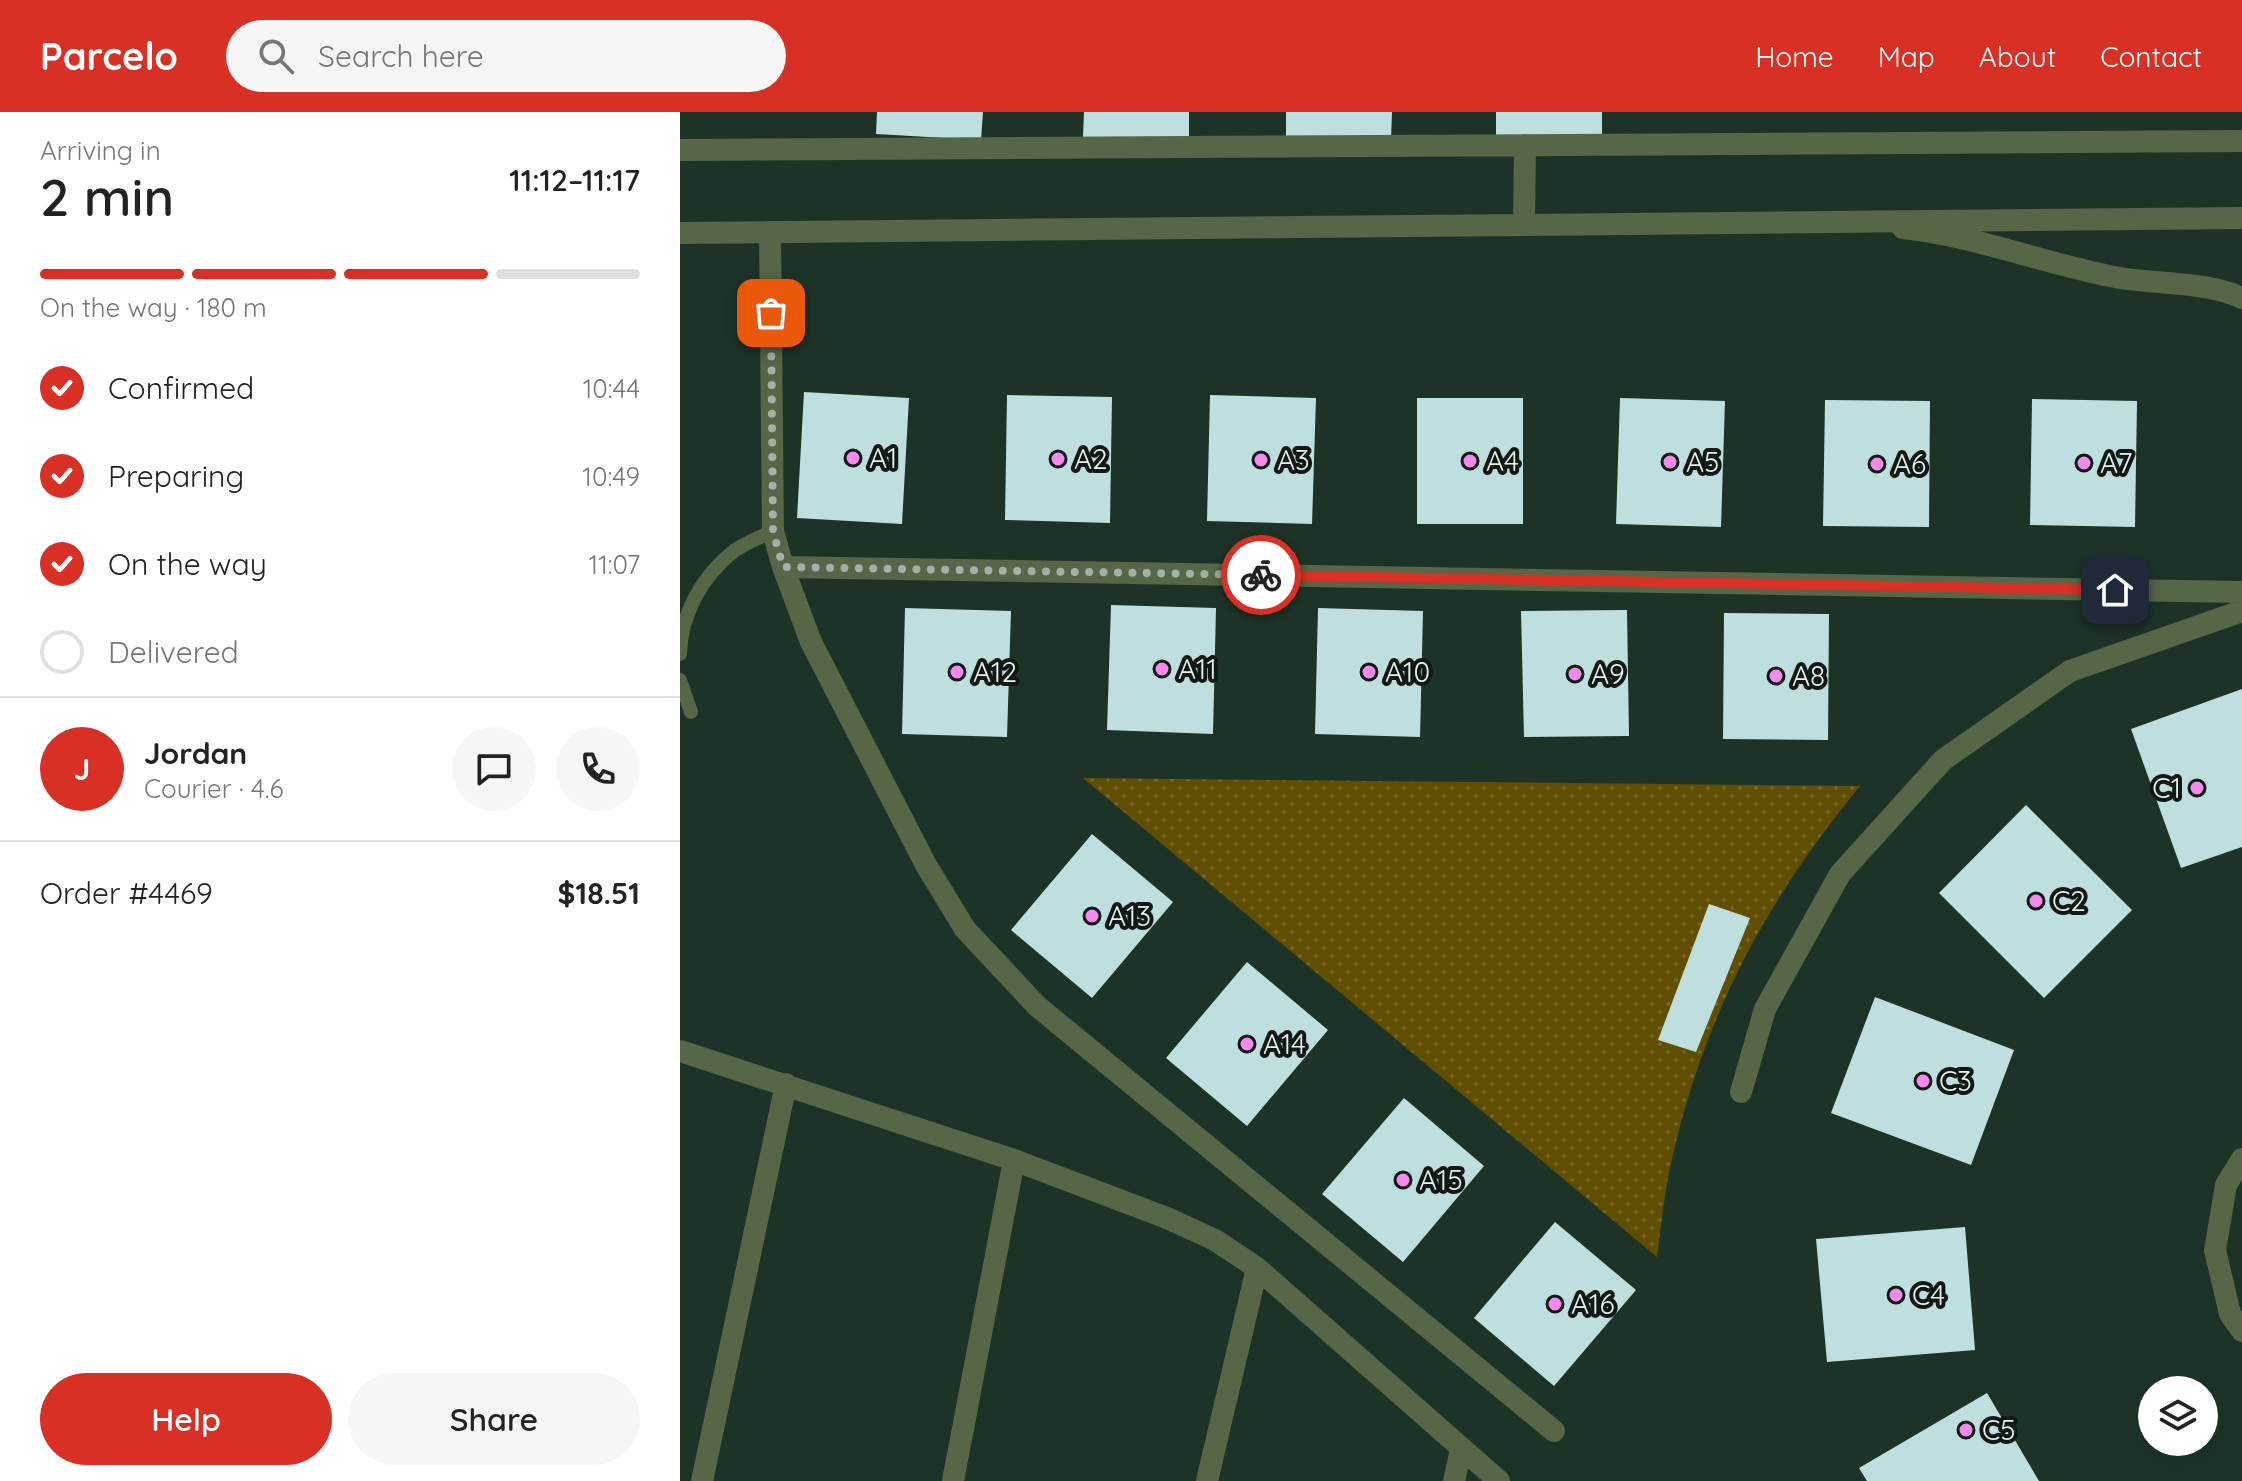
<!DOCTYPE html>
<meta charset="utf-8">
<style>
body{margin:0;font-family:Quicksand,sans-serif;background:#f6f6f6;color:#222;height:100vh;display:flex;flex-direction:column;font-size:30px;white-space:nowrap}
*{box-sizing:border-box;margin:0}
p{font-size:26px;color:#767676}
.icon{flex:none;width:44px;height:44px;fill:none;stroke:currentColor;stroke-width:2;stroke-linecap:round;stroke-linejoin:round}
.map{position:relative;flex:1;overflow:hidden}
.drawer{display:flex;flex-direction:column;background:#fff;width:680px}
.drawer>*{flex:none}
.fabs{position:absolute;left:1458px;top:1264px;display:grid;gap:16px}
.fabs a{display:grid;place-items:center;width:80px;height:80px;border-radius:50%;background:#fff;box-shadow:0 8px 32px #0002;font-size:40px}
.pin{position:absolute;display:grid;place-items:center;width:68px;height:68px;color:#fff;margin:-34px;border-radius:16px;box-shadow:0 4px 12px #0006}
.courier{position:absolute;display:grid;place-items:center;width:80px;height:80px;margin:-40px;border:6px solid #d93025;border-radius:50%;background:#fff;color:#222;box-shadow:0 2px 10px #0007}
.summary em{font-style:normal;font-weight:600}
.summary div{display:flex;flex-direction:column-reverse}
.summary{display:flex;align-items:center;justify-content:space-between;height:136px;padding:0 40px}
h1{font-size:52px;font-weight:600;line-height:60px}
.bar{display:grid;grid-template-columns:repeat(4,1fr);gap:12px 8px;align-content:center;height:96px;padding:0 40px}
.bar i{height:10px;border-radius:6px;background:#e0e0e0}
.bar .current{background:#d93025}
.bar p{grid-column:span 4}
.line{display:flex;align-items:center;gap:20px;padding:0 40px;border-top:2px solid #e0e0e0}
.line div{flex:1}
.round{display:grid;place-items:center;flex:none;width:84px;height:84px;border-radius:42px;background:#f6f6f6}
ol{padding:0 40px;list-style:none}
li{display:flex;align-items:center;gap:24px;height:88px}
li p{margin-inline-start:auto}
li .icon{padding:8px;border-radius:50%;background:#d93025;color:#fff;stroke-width:4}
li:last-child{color:#767676}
li i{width:44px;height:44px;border:4px solid #e0e0e0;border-radius:50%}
.action{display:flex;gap:16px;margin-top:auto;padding:16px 40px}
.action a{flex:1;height:92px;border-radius:48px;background:#d93025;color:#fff;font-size:32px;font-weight:600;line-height:92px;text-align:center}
.action a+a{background:#f6f6f6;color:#222}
header{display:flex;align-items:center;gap:48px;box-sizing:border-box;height:112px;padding:0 40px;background:#d93025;color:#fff}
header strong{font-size:38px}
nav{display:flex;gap:44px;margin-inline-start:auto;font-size:28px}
.search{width:560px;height:72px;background:#f6f6f6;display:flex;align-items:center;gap:20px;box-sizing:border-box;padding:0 28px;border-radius:44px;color:#767676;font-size:30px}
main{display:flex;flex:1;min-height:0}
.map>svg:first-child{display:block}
</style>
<header>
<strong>Parcelo</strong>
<div class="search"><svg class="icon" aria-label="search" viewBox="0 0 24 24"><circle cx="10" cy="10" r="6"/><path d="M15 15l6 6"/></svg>Search here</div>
<nav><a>Home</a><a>Map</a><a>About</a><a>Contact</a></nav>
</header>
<main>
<section class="drawer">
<div class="summary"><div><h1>2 min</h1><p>Arriving in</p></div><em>11:12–11:17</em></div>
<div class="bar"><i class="current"></i><i class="current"></i><i class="current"></i><i></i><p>On the way · 180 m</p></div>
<ol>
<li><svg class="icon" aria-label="check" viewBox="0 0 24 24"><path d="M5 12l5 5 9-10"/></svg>Confirmed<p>10:44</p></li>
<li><svg class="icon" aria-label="check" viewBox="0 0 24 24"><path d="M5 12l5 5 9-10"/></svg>Preparing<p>10:49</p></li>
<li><svg class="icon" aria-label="check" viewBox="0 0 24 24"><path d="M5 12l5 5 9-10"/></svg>On the way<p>11:07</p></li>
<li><i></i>Delivered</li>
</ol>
<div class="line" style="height:144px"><b class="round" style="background:#d93025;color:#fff">J</b><div><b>Jordan</b><p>Courier · 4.6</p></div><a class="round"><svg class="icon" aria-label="chat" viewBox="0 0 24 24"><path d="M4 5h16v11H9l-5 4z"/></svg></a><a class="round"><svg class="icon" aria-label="phone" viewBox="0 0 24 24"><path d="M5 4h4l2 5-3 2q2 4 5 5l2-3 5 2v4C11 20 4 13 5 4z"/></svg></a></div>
<div class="line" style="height:104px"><div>Order #4469</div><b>$18.51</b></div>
<div class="action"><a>Help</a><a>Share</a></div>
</section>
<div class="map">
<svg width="1562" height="1369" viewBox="0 0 1562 1369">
<defs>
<pattern id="grass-dots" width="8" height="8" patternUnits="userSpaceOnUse" patternTransform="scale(2)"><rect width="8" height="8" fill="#604f02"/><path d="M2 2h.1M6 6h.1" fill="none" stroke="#776927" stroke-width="1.8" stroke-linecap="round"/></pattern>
</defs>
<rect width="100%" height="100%" fill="#1e3328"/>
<path fill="url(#grass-dots)" d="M403,666L1180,674C1090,784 1030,892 996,1030C986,1067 982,1106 977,1145Z"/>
<path fill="#bfdfdf" d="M197,0H303L301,28L196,22Z
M404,0H509V27L403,25Z
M606,0H712L711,28L606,25Z
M816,0H922V29L816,28Z
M124,280L229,286L222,412L117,406Z
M327,283L432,285L430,411L325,408Z
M530,283L636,286L632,412L527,409Z
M737,286H843V412H737Z
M940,286L1045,289L1041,415L936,412Z
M1352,287L1457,289L1455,415L1350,413Z
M1145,288L1250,289L1249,415L1143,414Z
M431,493L536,496L533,622L427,618Z
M225,496L331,499L327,625L222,622Z
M638,496L743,499L740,625L635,622Z
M947,498L949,624L844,625L841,499Z
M1044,501L1149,502L1148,628L1043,627Z
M1562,577V735L1501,756L1451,617Z
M1346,693L1452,798L1364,886L1259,781Z
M412,722L493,790L412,886L331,818Z
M1029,792L1070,806L1016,940L978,928Z
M567,850L648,918L567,1014L486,946Z
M1195,885L1334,938L1291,1053L1151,1001Z
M724,986L804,1054L723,1150L642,1082Z
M875,1110L956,1178L874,1274L794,1206Z
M1285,1115L1295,1238L1147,1250L1136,1127Z
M1307,1281L1359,1369H1187L1179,1356Z"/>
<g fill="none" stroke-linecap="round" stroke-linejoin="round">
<path stroke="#576646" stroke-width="14" d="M0,542C1,502 22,464 54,439C65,431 81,425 93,419
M0,568L11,600"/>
<path stroke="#576646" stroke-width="22" d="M1223,116C1297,124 1367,153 1440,166C1477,172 1529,170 1562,186
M90,120L93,419L103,455L131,530L246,753L285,817L357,894L874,1319
M103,455L1562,480
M0,939L334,1048L487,1106L535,1128L577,1156L819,1369
M1061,980L1085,897L1160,762L1263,648L1390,559L1562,499
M1562,1047L1546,1073L1535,1138L1550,1202L1562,1219
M22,1369L106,972
M273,1369L334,1048
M527,1369L577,1156
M774,1369L781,1338"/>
<path stroke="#576646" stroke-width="22" d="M0,38L1562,29
M844,113L845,33
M0,121L1562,106"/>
</g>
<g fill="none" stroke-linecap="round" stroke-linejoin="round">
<path stroke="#a1b1a8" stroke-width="8" stroke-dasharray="0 14.4" d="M91,201L93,419L103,455L581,463"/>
<path stroke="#d93025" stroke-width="10" d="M581,463L1435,478"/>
</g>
<g fill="#f589ee" stroke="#0f1814" stroke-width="3">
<circle cx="173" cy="346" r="8"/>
<circle cx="378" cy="347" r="8"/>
<circle cx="581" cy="348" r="8"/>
<circle cx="790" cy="349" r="8"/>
<circle cx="990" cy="350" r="8"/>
<circle cx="1404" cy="351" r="8"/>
<circle cx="1197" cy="352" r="8"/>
<circle cx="482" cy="557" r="8"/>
<circle cx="277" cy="560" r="8"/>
<circle cx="689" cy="560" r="8"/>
<circle cx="895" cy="562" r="8"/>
<circle cx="1096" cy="564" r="8"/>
<circle cx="1517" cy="676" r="8"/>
<circle cx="1356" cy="789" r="8"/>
<circle cx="412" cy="804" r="8"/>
<circle cx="567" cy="932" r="8"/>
<circle cx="1243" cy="969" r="8"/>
<circle cx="723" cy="1068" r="8"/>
<circle cx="1216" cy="1183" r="8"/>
<circle cx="875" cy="1192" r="8"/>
<circle cx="1286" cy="1318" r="8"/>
</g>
<g text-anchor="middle" stroke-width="8" stroke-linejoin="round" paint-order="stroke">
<g font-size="28" fill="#e7f5ed" stroke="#0f1814" text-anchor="start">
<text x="189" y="356">A1</text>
<text x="394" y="357">A2</text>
<text x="597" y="358">A3</text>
<text x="806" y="359">A4</text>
<text x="1006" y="360">A5</text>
<text x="1420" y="361">A7</text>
<text x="1213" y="362">A6</text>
<text x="498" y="567">A11</text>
<text x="293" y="570">A12</text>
<text x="705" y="570">A10</text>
<text x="911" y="572">A9</text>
<text x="1112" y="574">A8</text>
<text x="1501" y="686" text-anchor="end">C1</text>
<text x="1372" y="799">C2</text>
<text x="428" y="814">A13</text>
<text x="583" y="942">A14</text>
<text x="1259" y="979">C3</text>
<text x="739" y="1078">A15</text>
<text x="1232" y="1193">C4</text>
<text x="891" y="1202">A16</text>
<text x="1302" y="1328">C5</text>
</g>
</g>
</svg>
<div class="fabs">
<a><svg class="icon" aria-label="layers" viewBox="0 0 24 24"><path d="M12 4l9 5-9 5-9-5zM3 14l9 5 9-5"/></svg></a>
</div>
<div class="pin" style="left:91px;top:201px;background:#ea580c"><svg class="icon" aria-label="bag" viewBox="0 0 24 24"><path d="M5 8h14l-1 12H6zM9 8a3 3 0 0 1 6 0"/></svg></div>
<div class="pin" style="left:1435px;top:478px;background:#1f2937"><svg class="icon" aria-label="home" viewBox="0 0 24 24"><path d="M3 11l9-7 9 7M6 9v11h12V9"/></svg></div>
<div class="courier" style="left:581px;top:463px"><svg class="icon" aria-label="bike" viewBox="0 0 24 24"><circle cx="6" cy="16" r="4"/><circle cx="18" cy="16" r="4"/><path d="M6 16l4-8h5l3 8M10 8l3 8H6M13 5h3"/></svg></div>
</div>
</main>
